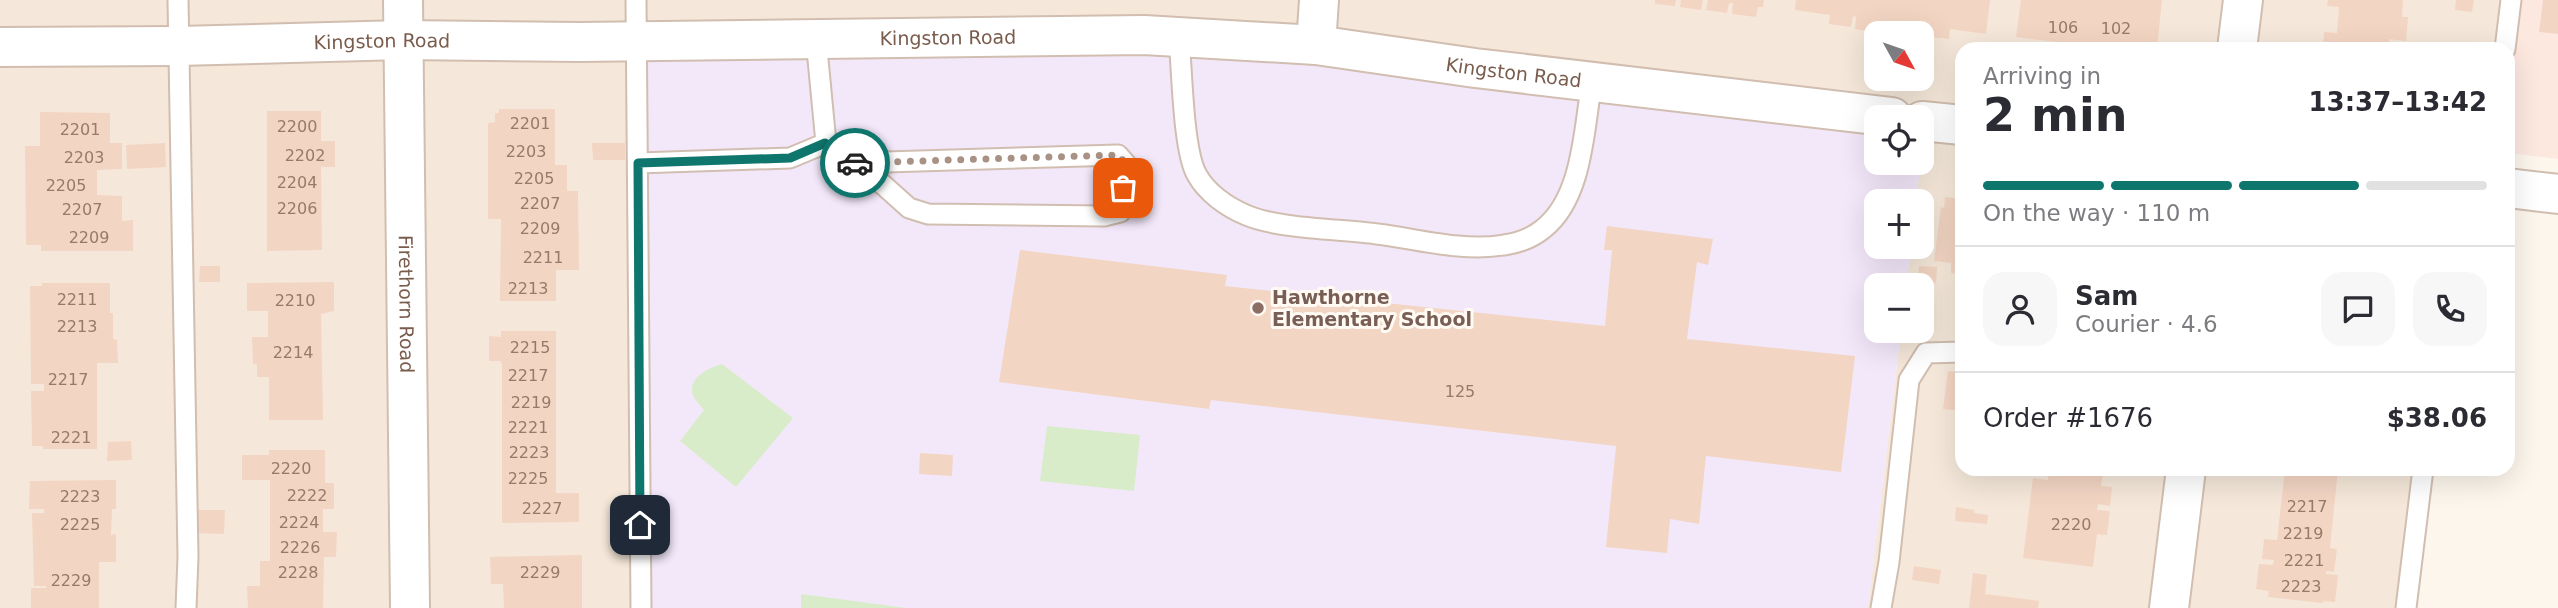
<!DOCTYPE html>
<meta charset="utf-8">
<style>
body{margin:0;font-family:"DejaVu Sans",sans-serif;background:#f7f7f7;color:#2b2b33;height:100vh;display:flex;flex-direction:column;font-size:26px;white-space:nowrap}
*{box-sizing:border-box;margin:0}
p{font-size:23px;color:#7c7c81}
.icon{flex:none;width:38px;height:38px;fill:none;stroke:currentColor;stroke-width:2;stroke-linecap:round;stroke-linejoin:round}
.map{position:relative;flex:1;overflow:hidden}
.side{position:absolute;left:1955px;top:42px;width:560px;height:434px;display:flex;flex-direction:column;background:#fff;border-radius:21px;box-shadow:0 7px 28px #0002}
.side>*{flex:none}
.needle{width:46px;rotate:130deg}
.buttons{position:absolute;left:1864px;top:21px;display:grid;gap:14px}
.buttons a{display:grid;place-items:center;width:70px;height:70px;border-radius:14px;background:#fff;box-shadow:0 7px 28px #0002;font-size:35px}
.pin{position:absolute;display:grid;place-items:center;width:60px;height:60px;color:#fff;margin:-30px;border-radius:14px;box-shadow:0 4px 10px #0006}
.courier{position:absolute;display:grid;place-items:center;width:70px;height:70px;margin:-35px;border:5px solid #0f766e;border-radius:50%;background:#fff;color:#222;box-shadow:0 2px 9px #0007}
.summary em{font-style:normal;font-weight:700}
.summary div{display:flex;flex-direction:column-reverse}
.summary{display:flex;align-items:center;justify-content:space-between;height:119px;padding:0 28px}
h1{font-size:46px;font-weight:700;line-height:52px}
.bar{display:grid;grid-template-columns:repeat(4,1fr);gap:10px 7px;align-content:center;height:84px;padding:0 28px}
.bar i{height:9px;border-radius:5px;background:#e1e1e2}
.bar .active{background:#0f766e}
.bar p{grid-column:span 4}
.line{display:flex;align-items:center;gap:18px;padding:0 28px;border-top:2px solid #e1e1e2}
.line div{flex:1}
.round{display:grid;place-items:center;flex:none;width:74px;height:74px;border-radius:21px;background:#f7f7f7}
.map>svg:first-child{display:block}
</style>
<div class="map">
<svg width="2558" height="608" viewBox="0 0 2558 608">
<rect width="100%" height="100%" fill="#fdf6ec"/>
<path fill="#f5e8da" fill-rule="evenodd" d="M0,0H2509L2503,49H1962V469H2423L2406,608H1868L1901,331H1922V285H1906L1911,247H1922V201H1916L1926,122L1890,117L635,608H0ZM1876,33H1922V79H1876Z"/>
<path fill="#fde8e0" d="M2508,0H2558V159L2508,153Z"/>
<path fill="#f3e8fa" d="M1144,35L1876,117V163H1921L1916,201H1876V247H1911L1906,285H1876V331H1901L1868,608H641L637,40Z"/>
<path fill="#d8ecc9" d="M722,364L793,418L736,487L680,441L704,410C701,406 695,400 693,396C687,377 709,368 722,364Z
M1047,426L1140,435L1134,491L1040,481Z
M801,594L906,608H801Z"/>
<path fill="#f3d5c3" d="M1655,0H1676L1675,6L1655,4Z
M1681,0H1703L1701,10L1680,7Z
M1708,0H1764L1763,7H1758L1756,17L1732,14L1733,3H1729L1727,13L1706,10Z
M1796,0H1990L1986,34L1950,29L1949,39L1930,37L1931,28L1924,26L1923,33H1878L1855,29L1856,17L1853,16L1851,27L1829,24L1830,15L1795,10Z
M2021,0H2162L2157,49H2099L2095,47L2094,49H2057V42L2016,37Z
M2328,0H2403L2402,17H2408L2406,41L2389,39L2388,49H2323L2324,32L2337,33L2339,7L2327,6Z
M2456,0H2474L2472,12L2455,10Z
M2543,0H2558V34L2539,32Z
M499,109H555V165H567V191H578L579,270H556V301H500L501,219H488V123L495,122V113H499Z
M267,111H321V141H335V167H321L322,250L267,251Z
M40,112L110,113V143H122V169L97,170V195L122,196V221L133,220V251H41V245H26L25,146H40Z
M165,143L166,167L127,169L126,145Z
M592,143H625V160H593Z
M1945,197L1962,199V275L1951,273V263L1934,261L1941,207L1944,208Z
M1607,226L1713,239L1708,265L1697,262L1687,339L1855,356L1841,472L1706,456L1699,524L1670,519L1667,553L1606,547L1616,446L1211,400L1209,409L999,382L1020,250L1227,275L1225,286L1605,326L1612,250H1604Z
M200,266H220V282H199Z
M1919,266L1937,267L1936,283L1917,281Z
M334,282V311L321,314L323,420H269V377H257V364H253L252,337H268V311H247V283Z
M42,283H110V313H113V339L117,340L118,363H97V449H43V446H32L31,391H44V384H31L30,286H42Z
M501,331H556V493H579V522L502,523V364L500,361H489V336L501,337Z
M1948,371L1962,372V411L1943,409Z
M131,441L132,460L107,461L108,442Z
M269,450H325V483H334V509H323V532H337L336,557H324L323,608H248L247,586H260V561H270V480H242V455H269Z
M920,453L953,455L952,476L919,474Z
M2049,469H2104L2101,486L2112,487L2110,506L2098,504L2097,510L2110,511L2107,535L2097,534L2093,567L2023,558L2033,478L2048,480Z
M2285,469H2338L2330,548L2337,549L2334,572L2326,571V574L2338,575L2335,602L2323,601V603L2268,597L2269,591L2256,589L2259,564L2273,565L2274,560L2262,559L2264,539L2277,540Z
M116,480V509H112L111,535L116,534V562H99V608H31V588H46V586H34L32,513H44V509H29L30,481Z
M1956,507L1974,510V513L1988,515L1987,524L1955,521Z
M198,510H225L224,534L197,533Z
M582,555V608H504L503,584H491L490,557Z
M1914,566L1941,570L1939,584L1912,580Z
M1973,573L1987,575L1985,594L2039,601L2038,608H1969Z"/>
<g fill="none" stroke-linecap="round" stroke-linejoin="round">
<defs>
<path id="lane" d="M178,0L188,557L186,608
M636,0L641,608
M1179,38C1182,69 1183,152 1197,175C1207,193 1227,207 1246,215C1278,229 1341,229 1377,234C1418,239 1462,252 1504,245C1518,243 1532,238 1543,229C1583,198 1584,128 1592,81
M816,39L826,143L871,174L909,208L928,214L1104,216L1120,212L1126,164L1118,155L886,162L871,174
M2505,49L2511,0
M638,163L790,158L826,143
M1881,608L1889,562L1909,380L1926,353L1962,352
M2406,608L2423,469"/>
<g id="street">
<path id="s1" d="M403,0L410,608"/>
<path d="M1316,45L1319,0"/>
<path id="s2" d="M0,47L178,46L403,40L579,42L1144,35L1316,45L1475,68L1892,117"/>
<path d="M2237,49L2243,0"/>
<path d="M1922,121L1962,125"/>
<path d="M2508,188L2558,194"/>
<path d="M2169,608L2186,469"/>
</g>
</defs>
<use href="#lane" stroke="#d1beb0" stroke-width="23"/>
<use href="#street" stroke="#d1beb0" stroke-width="42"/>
<use href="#lane" stroke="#fff" stroke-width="19"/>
<use href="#street" stroke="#fff" stroke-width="38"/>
</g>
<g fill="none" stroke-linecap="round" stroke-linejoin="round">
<path stroke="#a89285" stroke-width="7" stroke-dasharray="0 12.6" d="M855,163L871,174L886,162L1118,155L1126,164L1123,188"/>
<path stroke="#0f766e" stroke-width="9" d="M640,525L638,163L790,158L825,143L855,163"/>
</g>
<circle fill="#8d6e63" stroke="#fffaf3" stroke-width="2.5" cx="1258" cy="308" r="7"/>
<g text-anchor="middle" stroke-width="6" stroke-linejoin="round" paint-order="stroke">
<g font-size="16" fill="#987a6a">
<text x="2063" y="33">106</text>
<text x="2116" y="34">102</text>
<text x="530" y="129">2201</text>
<text x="297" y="132">2200</text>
<text x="80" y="135">2201</text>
<text x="526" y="157">2203</text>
<text x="305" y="161">2202</text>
<text x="84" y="163">2203</text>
<text x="534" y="184">2205</text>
<text x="297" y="188">2204</text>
<text x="66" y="191">2205</text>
<text x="540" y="209">2207</text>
<text x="297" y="214">2206</text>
<text x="82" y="215">2207</text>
<text x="540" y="234">2209</text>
<text x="89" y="243">2209</text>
<text x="543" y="263">2211</text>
<text x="528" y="294">2213</text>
<text x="77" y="305">2211</text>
<text x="295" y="306">2210</text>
<text x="77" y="332">2213</text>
<text x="530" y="353">2215</text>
<text x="293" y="358">2214</text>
<text x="528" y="381">2217</text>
<text x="68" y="385">2217</text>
<text x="1460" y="397">125</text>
<text x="531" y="408">2219</text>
<text x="528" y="433">2221</text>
<text x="71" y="443">2221</text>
<text x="529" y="458">2223</text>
<text x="291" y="474">2220</text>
<text x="528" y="484">2225</text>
<text x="307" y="501">2222</text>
<text x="80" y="502">2223</text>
<text x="2307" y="512">2217</text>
<text x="542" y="514">2227</text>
<text x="299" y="528">2224</text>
<text x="80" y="530">2225</text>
<text x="2071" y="530">2220</text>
<text x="2303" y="539">2219</text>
<text x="300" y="553">2226</text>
<text x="2304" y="566">2221</text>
<text x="298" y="578">2228</text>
<text x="540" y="578">2229</text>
<text x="71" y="586">2229</text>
<text x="2301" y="592">2223</text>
</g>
<g font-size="19" fill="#7a5c4d" stroke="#fffaf3">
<text dy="7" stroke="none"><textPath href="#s2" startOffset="948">Kingston Road</textPath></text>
<text dy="7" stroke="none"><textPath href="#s2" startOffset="382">Kingston Road</textPath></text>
<text dy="7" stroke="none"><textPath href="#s2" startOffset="1516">Kingston Road</textPath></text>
<text dy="7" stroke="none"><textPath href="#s1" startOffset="304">Firethorn Road</textPath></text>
</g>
<g font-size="19" font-weight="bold" fill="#785e54" stroke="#fffaf3" text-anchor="start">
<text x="1272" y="304">Hawthorne<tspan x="1272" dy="22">Elementary School</tspan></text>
</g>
</g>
</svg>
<div class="buttons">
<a><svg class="needle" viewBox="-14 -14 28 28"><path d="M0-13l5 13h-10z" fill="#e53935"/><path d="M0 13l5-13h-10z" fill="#7c7c81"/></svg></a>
<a><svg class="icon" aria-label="locate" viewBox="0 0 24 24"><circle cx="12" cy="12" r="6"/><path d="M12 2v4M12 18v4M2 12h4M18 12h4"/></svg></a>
<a>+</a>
<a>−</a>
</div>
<div class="pin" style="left:1123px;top:188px;background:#ea580c"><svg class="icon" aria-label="bag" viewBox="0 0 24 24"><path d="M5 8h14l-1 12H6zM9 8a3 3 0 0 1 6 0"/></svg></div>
<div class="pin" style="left:640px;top:525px;background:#1f2937"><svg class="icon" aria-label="home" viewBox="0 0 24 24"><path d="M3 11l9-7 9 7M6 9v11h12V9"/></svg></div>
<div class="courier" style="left:855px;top:163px"><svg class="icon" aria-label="car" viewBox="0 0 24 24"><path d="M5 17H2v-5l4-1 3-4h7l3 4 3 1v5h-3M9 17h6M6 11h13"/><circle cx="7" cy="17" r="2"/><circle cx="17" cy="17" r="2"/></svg></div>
<section class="side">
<div class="summary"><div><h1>2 min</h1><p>Arriving in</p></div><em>13:37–13:42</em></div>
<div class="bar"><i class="active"></i><i class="active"></i><i class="active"></i><i></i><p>On the way · 110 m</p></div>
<div class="line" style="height:126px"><a class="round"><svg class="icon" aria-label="person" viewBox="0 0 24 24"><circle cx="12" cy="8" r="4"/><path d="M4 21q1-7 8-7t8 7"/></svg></a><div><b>Sam</b><p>Courier · 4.6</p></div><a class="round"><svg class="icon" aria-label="chat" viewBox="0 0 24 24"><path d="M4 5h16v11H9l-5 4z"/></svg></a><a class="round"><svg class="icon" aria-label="phone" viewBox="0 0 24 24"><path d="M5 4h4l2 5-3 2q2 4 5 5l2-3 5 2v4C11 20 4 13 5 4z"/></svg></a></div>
<div class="line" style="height:91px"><div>Order #1676</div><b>$38.06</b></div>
</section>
</div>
